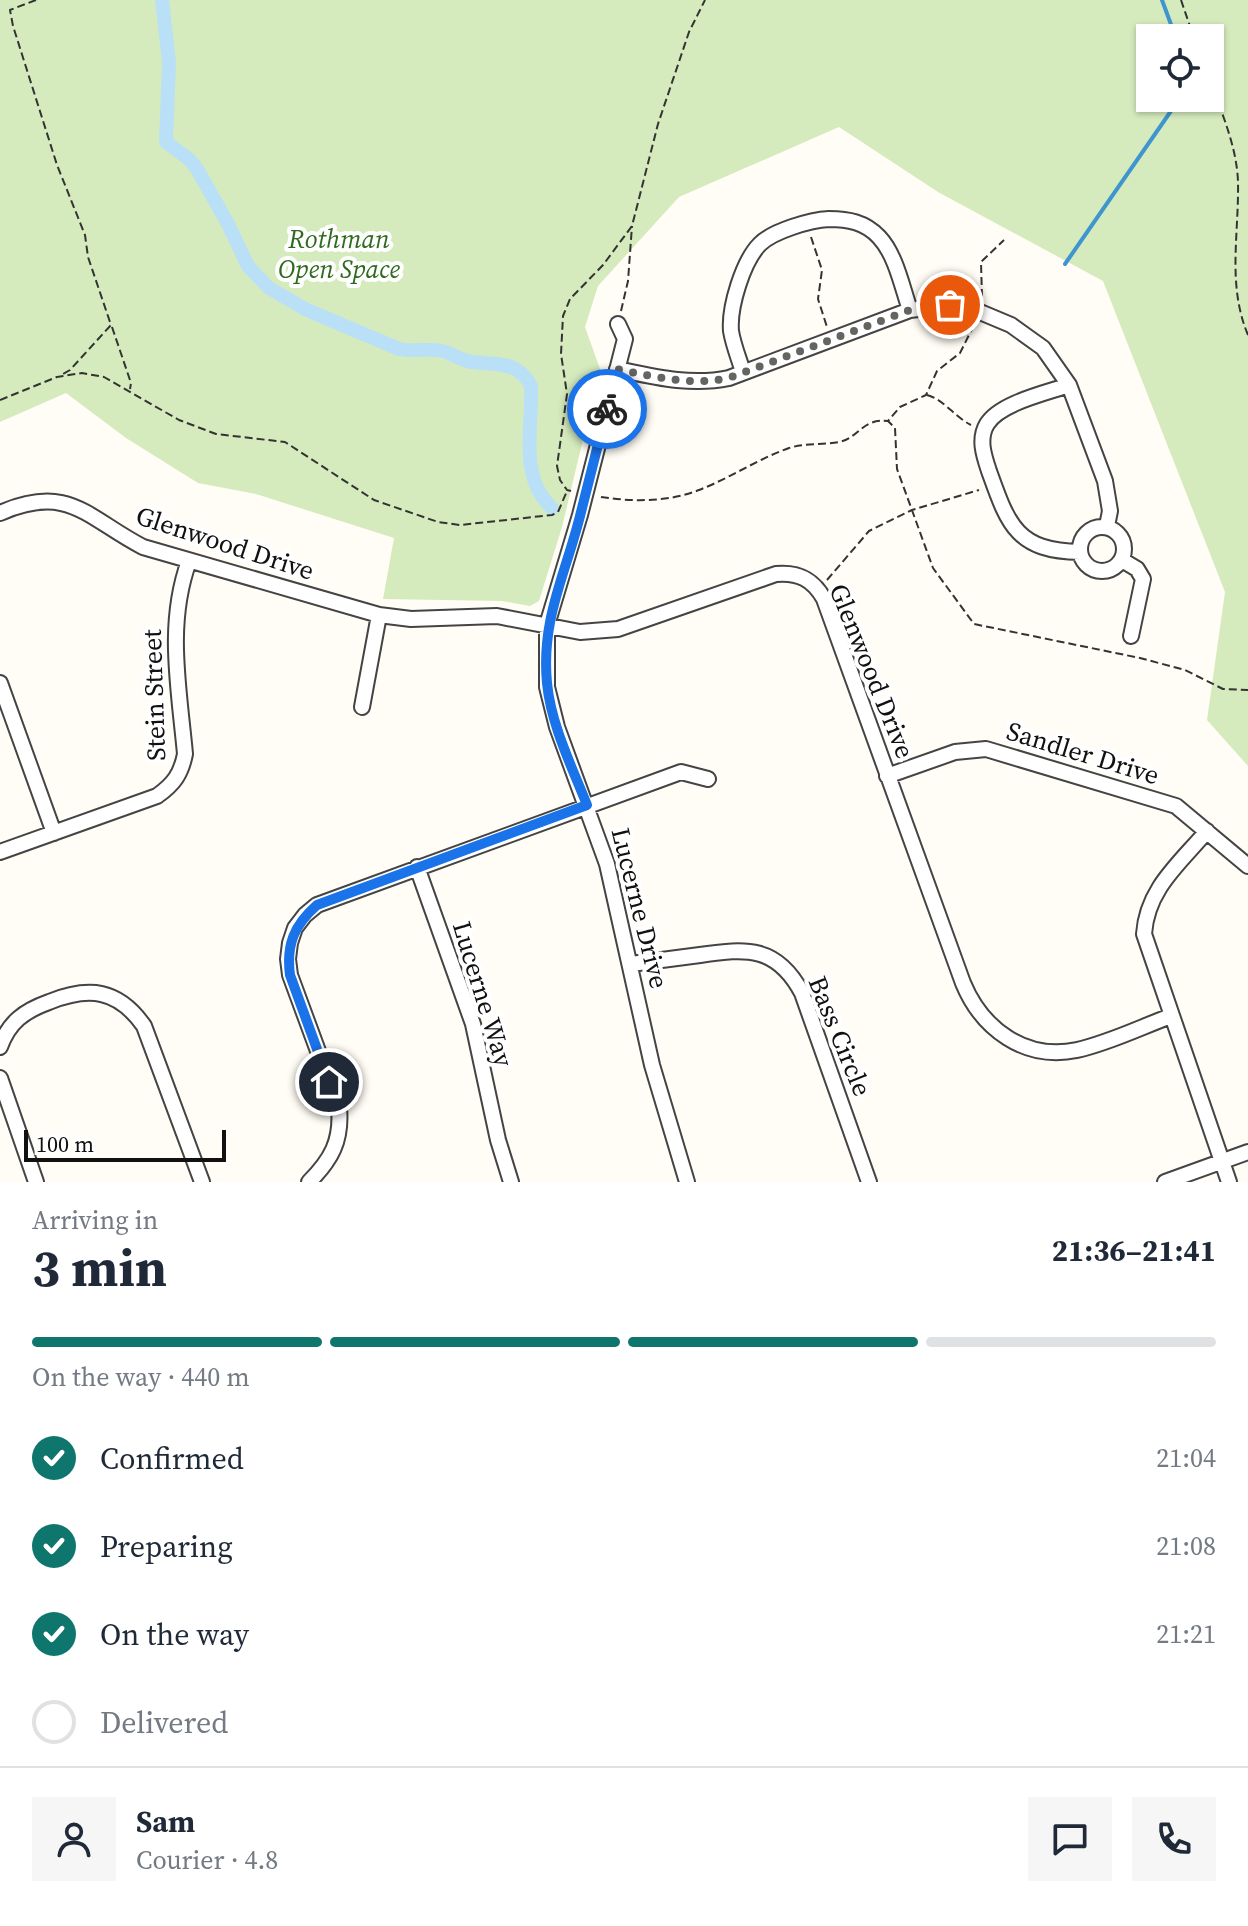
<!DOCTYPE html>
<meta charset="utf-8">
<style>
body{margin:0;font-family:"Source Serif 4",serif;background:#f6f6f7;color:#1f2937;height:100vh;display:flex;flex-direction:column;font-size:30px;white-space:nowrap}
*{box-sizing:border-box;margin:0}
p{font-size:26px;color:#747a83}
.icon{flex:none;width:44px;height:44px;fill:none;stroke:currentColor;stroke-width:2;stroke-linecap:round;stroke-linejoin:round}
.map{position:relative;height:1182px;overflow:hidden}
.drawer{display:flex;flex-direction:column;background:#fff;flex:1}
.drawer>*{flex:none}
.fabs{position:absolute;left:1136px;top:24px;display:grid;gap:16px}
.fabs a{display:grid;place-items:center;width:88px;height:88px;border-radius:0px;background:#fff;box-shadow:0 2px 6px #0004;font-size:40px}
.scale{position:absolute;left:24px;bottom:20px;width:202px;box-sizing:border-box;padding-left:8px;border:4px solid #111;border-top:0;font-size:22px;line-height:28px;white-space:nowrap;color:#111;-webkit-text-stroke:6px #fff;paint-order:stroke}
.pin{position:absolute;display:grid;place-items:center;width:68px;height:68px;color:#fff;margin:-34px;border:4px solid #fff;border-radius:50%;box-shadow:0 2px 8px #0007}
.courier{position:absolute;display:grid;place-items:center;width:80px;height:80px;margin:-40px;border:6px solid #1a73e8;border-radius:50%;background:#fff;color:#222;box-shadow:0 2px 10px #0007}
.overview em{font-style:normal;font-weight:700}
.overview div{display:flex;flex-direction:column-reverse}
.overview{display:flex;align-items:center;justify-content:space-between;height:136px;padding:0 32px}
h1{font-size:52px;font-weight:700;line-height:60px}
.bar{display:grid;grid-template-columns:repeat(4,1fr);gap:12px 8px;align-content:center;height:96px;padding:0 32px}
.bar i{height:10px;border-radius:6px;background:#e0e1e3}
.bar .selected{background:#0f766e}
.bar p{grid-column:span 4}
.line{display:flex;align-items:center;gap:20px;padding:0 32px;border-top:2px solid #e0e1e3}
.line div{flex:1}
.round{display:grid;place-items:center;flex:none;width:84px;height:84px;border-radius:0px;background:#f6f6f7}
ol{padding:0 32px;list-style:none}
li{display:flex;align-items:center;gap:24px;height:88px}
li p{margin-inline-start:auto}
li .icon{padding:8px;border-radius:50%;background:#0f766e;color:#fff;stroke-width:4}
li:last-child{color:#747a83}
li i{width:44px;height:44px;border:4px solid #e0e1e3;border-radius:50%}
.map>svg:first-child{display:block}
</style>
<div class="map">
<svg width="1248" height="1182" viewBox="0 0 1248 1182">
<rect width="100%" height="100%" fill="#fffdf5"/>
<path fill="#d5ebbd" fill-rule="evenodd" d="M0,0H1248V766L1207,720L1225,592L1103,281L938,192L839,127L679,197L598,286L585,327L600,369L562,527L539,601L530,606L502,601L383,599L394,538L256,494L198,483L126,438L66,393L0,422ZM1210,38V98H1150V38Z"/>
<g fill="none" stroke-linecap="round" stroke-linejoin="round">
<path stroke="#3f96cf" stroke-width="4" d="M1162,0L1176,38
M1065,264L1180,98"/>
<path stroke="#b9e0f7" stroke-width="14" d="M162,0L169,62L166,142L190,160L197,169L227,222L248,266L269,288L307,310L399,349C414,352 428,348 442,351C452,353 462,361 472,362C496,365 518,360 531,386C533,426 518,477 552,508"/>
<defs>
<path id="minor" d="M618,324L625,339L580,515L547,625V687L557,727L607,864L652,1065L687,1182
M617,369C655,377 691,386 729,378L910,310L950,305L980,312L1011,325L1043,348L1069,385L1105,481L1110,511L1107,526
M743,372C739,359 733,344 731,331C729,307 743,261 760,244C773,231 810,220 829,219C848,219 865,222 879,237C896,255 902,287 910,310
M1069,385C1046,393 1000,403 987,424C978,439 984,456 989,471C1008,524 1016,551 1080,552
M0,513C69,483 87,518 143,547L379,615L411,619L497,616L580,632L618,629L776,574C798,572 813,579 824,599L963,983C982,1029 1025,1061 1077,1050C1109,1043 1141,1027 1171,1016
M1080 549a22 22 0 1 1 44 0a22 22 0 1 1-44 0Z
M1122,560L1137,569L1143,579L1131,636
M0,683L54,833
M362,707L379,615
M887,776L955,752L986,749L1176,806L1248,866
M1207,831C1179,864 1147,889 1144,934L1229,1182
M0,852L157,796C174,784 181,774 185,754C179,688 166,624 189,561
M417,867L473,1024L498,1140L511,1182
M631,964C654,961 677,958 700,955C747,948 777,946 802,993L869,1182
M0,1047C9,1022 24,1011 49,1002C89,986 118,989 144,1026L202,1182
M0,1078L36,1182
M309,1182C331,1160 342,1141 339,1108L290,975L288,959L290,943L295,928L305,915L317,905L681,772L708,779
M1165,1182L1248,1152"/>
</defs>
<use href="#minor" stroke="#444" stroke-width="18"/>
<path stroke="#333" stroke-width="2" stroke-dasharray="8 4" stroke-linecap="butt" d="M36,0L10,10L13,26L57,165L85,235L88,257L111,325L70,370L61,375
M1181,0L1194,38
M1210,81C1222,113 1237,148 1238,182C1239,235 1227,285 1248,335
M811,237L822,270L818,299L827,327
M982,297L981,262L1004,240
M621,311L628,281L632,226
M974,325L960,353L937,371L926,395L900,407L888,421L895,428L897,469L933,568L974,624L1140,658L1185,670L1223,689L1248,690
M112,327L131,383L130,389
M927,395C943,399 955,417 971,425
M0,400L57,377L82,373L104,377L179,420L216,434L285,442L374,500L438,522L460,525L552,515L558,512L567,491
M571,491L567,490L560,480L557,466L567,394L561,354L563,316L570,299L603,265L632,226L658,124L689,32L705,0
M601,497C633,502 669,502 699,490C730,478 758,459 789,448C805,443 823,445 839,442C859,438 862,418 888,421
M827,580L869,531L912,510L979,490"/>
<use href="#minor" stroke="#fff" stroke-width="14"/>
</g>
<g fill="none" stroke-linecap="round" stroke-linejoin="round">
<path stroke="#646461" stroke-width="8" stroke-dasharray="0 14.4" d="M607,409L617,369C655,377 691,386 729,378L910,310L950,305"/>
<path stroke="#1a73e8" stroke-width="10" d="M329,1082L290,975C286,945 294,925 317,905L587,805C572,767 551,725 547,683C541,619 565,576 580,516C589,481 598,445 607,409"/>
</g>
<g text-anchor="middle" stroke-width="8" stroke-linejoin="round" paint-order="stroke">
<g font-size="26" font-style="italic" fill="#2f6b1f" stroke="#fff">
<text x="339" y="248">Rothman<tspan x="339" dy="30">Open Space</tspan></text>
</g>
<g font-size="26" fill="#111" stroke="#fff">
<text transform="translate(225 543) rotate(18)" y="9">Glenwood Drive</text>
<text transform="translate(872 671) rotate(68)" y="9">Glenwood Drive</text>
<text transform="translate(154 695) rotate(-92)" y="9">Stein Street</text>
<text transform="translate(1083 753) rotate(17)" y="9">Sandler Drive</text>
<text transform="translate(640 908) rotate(76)" y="9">Lucerne Drive</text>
<text transform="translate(483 994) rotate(73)" y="9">Lucerne Way</text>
<text transform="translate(840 1036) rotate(68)" y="9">Bass Circle</text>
</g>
</g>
</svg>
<div class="fabs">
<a><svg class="icon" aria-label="locate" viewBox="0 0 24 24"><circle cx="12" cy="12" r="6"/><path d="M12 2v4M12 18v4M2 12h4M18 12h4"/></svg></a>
</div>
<div class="scale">100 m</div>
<div class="pin" style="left:950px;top:305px;background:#ea580c"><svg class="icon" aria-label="bag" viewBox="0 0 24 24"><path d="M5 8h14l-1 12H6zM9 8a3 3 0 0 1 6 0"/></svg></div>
<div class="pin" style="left:329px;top:1082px;background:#1f2937"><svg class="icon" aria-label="home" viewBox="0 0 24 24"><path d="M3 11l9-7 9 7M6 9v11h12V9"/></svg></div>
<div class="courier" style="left:607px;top:409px"><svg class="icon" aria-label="bike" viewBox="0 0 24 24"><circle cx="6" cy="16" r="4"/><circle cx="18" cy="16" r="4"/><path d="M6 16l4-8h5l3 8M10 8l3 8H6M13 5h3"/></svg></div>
</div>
<section class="drawer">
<div class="overview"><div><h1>3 min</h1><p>Arriving in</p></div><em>21:36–21:41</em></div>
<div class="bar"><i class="selected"></i><i class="selected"></i><i class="selected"></i><i></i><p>On the way · 440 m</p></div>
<ol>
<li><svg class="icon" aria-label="check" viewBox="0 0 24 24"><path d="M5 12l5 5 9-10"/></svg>Confirmed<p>21:04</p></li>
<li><svg class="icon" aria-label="check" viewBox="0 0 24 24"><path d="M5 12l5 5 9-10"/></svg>Preparing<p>21:08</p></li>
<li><svg class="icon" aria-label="check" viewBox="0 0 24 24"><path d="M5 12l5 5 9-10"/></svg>On the way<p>21:21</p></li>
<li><i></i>Delivered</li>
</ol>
<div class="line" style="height:144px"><a class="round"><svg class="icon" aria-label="person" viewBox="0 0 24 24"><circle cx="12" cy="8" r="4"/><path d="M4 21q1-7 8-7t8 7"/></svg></a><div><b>Sam</b><p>Courier · 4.8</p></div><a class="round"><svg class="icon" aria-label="chat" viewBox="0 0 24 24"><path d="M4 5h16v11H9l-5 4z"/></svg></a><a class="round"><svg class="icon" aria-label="phone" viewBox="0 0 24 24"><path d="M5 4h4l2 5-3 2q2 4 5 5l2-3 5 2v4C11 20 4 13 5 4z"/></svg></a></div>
</section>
